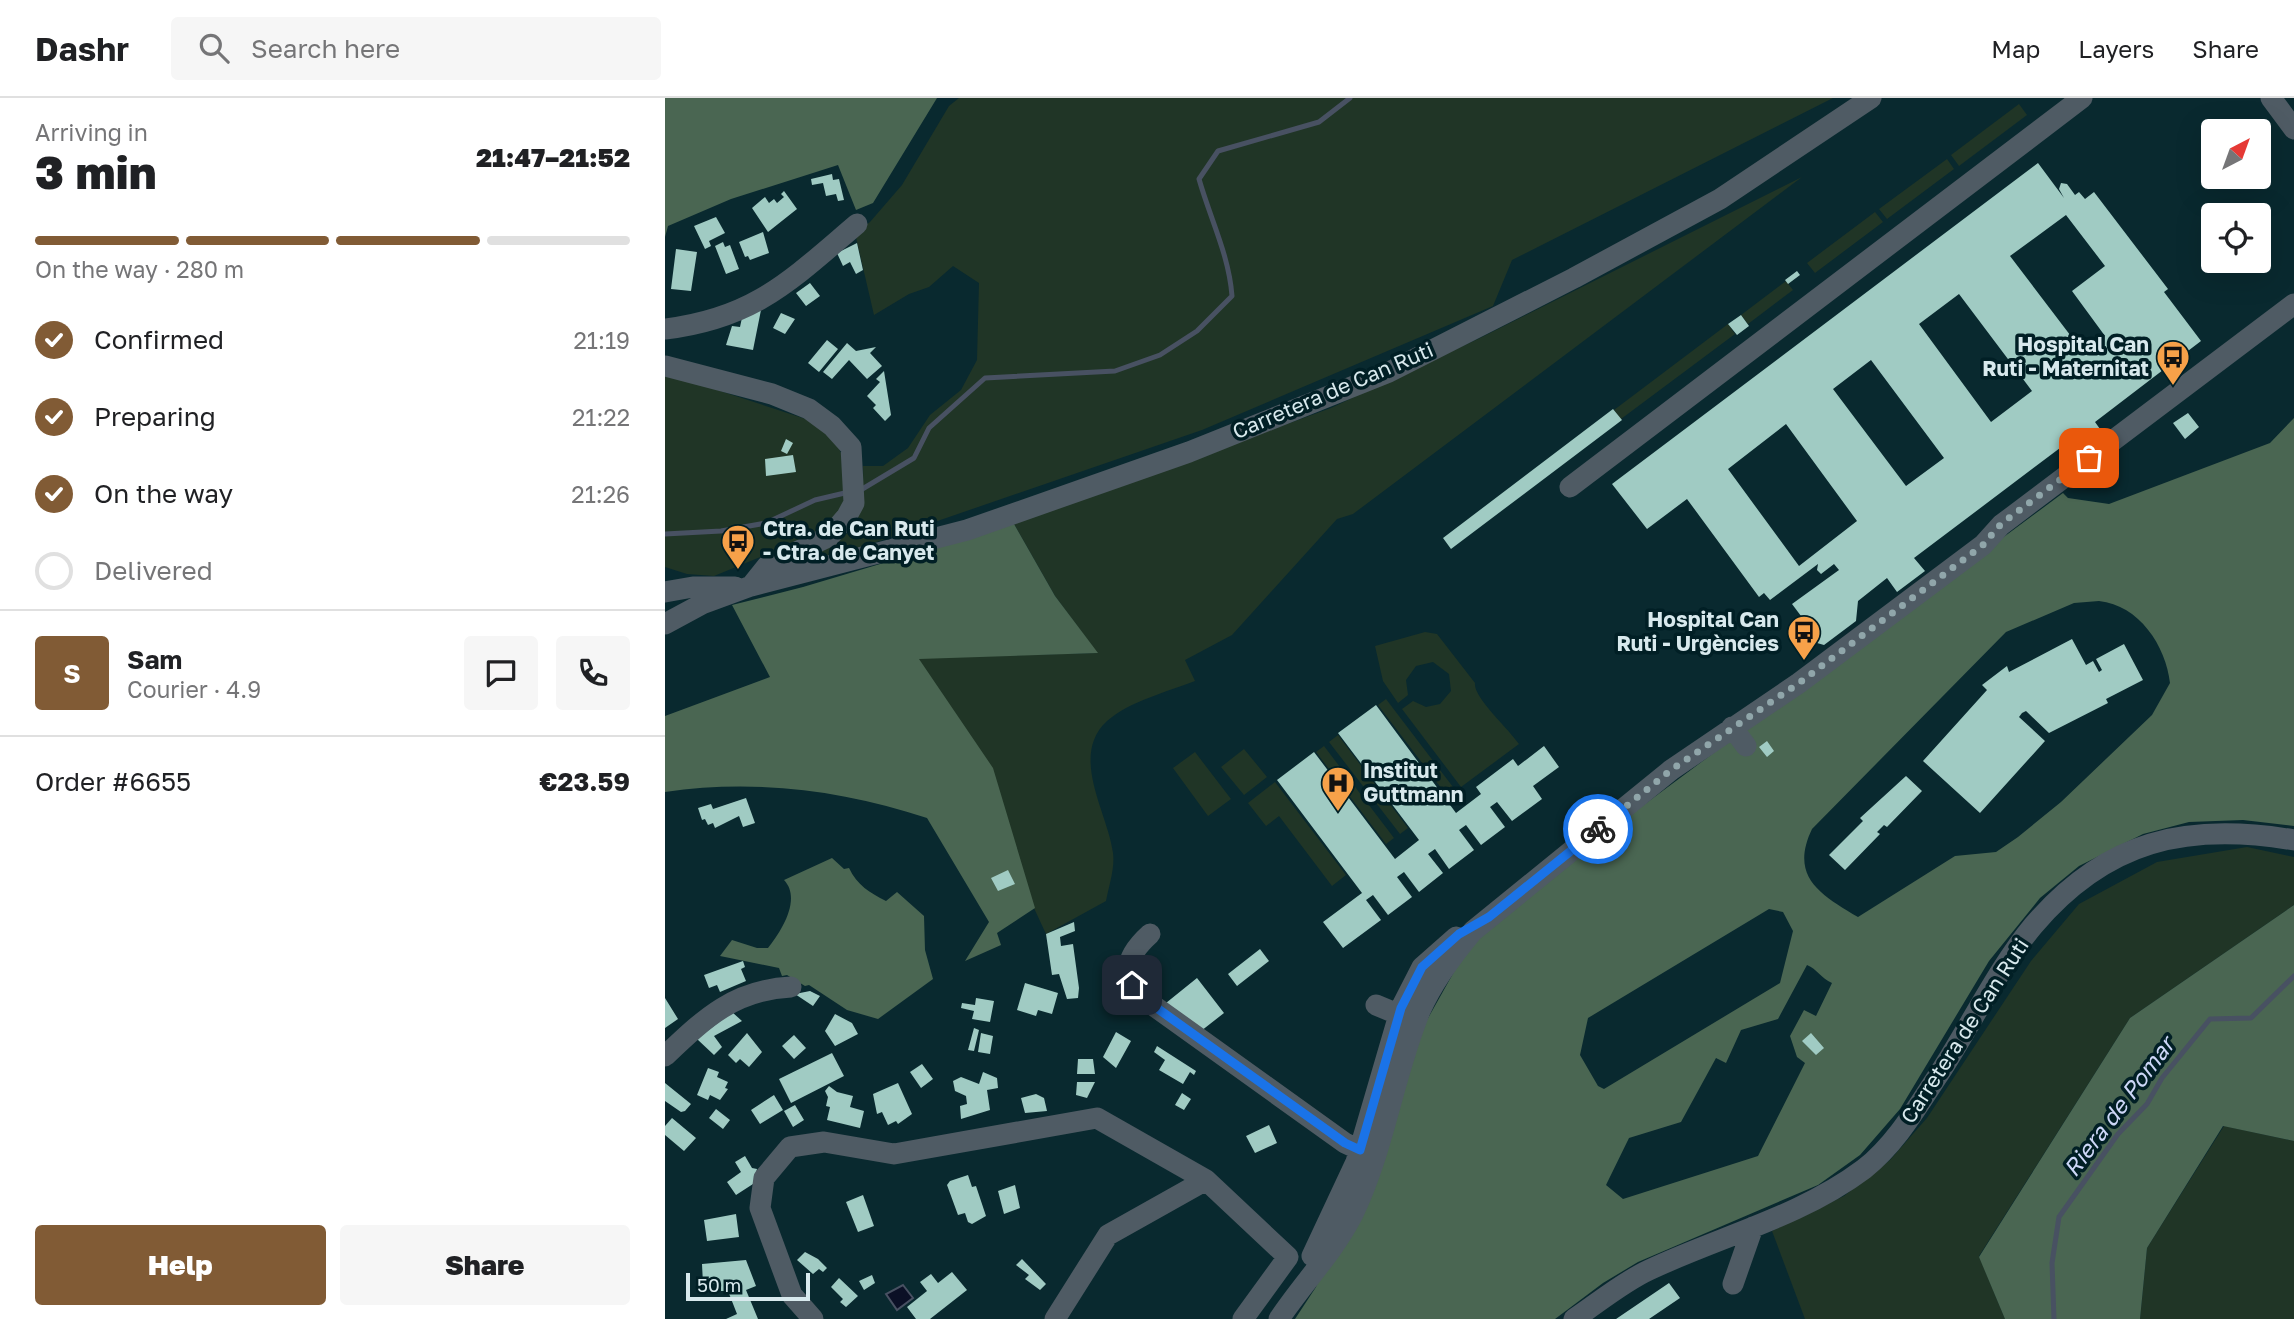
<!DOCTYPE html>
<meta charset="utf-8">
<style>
body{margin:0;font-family:"Golos Text",sans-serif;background:#f6f6f6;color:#202124;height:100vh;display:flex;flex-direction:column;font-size:26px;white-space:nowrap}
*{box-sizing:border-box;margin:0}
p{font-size:23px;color:#757577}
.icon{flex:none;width:38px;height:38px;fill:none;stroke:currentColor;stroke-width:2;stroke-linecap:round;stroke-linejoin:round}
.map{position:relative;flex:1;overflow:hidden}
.details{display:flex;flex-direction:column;background:#fff;width:665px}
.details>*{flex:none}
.needle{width:46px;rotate:41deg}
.tools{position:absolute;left:1536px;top:21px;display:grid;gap:14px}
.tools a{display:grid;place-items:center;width:70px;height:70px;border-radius:7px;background:#fff;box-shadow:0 7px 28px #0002;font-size:35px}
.scale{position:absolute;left:21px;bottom:18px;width:124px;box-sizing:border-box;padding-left:7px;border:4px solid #d8e9ed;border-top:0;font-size:19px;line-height:24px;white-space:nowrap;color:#d8e9ed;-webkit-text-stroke:5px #011f25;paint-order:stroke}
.pin{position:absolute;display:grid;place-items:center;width:60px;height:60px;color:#fff;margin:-30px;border-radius:14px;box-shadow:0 4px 10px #0006}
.courier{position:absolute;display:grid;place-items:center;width:70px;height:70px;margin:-35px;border:5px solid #1a73e8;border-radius:50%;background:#fff;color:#222;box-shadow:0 2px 9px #0007}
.overview em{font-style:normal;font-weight:800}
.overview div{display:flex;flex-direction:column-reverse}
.overview{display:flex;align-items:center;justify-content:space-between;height:119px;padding:0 35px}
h1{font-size:46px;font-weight:800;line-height:52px}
.bar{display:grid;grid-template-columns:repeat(4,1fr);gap:10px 7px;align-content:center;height:84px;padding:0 35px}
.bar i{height:9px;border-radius:5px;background:#e0e0e0}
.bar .selected{background:#815b35}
.bar p{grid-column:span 4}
.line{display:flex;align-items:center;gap:18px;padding:0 35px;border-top:2px solid #e0e0e0}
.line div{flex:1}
.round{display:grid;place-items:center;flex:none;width:74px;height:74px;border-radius:7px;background:#f6f6f6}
ol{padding:0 35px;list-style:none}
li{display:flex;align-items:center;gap:21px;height:77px}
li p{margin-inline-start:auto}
li .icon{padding:7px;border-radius:50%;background:#815b35;color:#fff;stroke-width:4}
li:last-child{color:#757577}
li i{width:38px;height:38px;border:4px solid #e0e0e0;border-radius:50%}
.cta{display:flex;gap:14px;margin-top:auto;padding:14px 35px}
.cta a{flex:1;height:80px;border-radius:7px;background:#815b35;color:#fff;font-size:28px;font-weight:800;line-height:80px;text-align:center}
.cta a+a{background:#f6f6f6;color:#202124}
header{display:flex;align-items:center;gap:42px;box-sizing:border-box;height:98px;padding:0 35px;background:#fff;border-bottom:2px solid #e0e0e0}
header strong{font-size:33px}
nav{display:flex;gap:38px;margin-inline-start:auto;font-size:24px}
.search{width:490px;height:63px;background:#f6f6f6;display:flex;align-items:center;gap:18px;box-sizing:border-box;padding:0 24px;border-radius:7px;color:#757577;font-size:26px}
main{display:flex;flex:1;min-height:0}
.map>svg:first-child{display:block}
</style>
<header>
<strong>Dashr</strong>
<div class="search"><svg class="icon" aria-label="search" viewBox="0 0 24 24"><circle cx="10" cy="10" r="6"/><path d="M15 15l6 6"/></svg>Search here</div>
<nav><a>Map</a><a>Layers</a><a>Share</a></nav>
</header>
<main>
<section class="details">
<div class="overview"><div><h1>3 min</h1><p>Arriving in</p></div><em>21:47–21:52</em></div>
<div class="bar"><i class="selected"></i><i class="selected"></i><i class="selected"></i><i></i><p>On the way · 280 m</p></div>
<ol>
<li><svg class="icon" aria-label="check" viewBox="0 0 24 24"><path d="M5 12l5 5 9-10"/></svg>Confirmed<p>21:19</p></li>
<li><svg class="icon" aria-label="check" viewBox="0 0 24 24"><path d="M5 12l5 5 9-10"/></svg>Preparing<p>21:22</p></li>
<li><svg class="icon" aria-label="check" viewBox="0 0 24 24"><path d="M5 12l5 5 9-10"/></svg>On the way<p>21:26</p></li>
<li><i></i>Delivered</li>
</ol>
<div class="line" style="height:126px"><b class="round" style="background:#815b35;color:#fff">S</b><div><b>Sam</b><p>Courier · 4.9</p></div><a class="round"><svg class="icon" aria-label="chat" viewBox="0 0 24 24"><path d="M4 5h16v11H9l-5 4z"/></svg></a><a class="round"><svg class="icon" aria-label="phone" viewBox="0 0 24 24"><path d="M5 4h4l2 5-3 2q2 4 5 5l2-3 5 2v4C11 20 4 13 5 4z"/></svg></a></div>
<div class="line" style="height:91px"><div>Order #6655</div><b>€23.59</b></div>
<div class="cta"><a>Help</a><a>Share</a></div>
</section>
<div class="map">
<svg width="1629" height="1221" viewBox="0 0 1629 1221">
<rect width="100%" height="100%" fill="#09292f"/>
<path fill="#203526" d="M294,0H1168L847,162L828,208L537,332L191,451L119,470C178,440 200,443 198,368H218L243,350L265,317L296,292L312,262L314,185L288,168L264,189L244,196L209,217L190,135L205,124L237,87L284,8Z
M1354,6L1362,17L1294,68L1286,57Z
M1282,61L1289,71L1222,121L1214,111Z
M1137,79L688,416L672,421L567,537L520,562L530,583C502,594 465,603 442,623C404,658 443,715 448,755C450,770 444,788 441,803L381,836L253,560L432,555L390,498L349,426L666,310L815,240Z
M1210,114L1218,124L1150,175L1142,165Z
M1121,183L1128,192L1083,226L1076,217Z
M1063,226L1070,236L956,321L949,312Z
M0,275L153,325C183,350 180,372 186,408L168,429L49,478L22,476L0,469Z
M760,534L772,536L810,585C808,599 844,631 854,646L796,689L737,611L748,603L761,609L775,606L786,593L784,576L768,564L751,568L741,582L743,597L733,605L718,583L710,548Z
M721,601L791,693L783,699L713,607Z
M673,637L743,730L735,736L664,644Z
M659,648L729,740L721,746L651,654Z
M579,651L602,679L579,697L556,669Z
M530,654L566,701L543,718L508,670Z
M610,684L681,777L667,788L614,718L601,728L583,705Z
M1582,749L1629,759V807L1465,920L1314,1158L1340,1221H1140L1107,1133L1179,1098L1225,1062L1262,1020L1366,863L1414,806L1492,764Z
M1559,1028L1629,1043V1221H1475L1482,1150Z"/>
<path fill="#4a6652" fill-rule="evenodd" d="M0,0H272L208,105L191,112L173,67L66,101L3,128L0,139Z
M1629,320V728L1578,722L1524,724L1478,736L1414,768L1375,800L1324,863L1235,1011L1195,1057L1153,1087L973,1164L938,1185L890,1221H630L651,1189L762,922L803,849L972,712L1398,395L1403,400L1444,406L1605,345ZM1434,503C1474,507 1501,548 1505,585L1487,617L1396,704L1353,739L1331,754L1290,758L1193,819C1156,797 1124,779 1147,731L1341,534L1409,505ZM1104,811L1118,814L1128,833L1115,885L939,991L933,988L915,957L923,920ZM1142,867C1152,871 1156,880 1167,885L1151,918L1139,912L1125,938L1132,959L1140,965L1093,1058L958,1101L941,1087L964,1040L1016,1024L1051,960L1061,965L1076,932L1113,921Z
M349,426L390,498L433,555L254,561L328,670L370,810L332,835L336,847L300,863L324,824L262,720C177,692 89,681 0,694V618L105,579L67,507L138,489Z
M167,760L179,771L184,770C192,787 205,795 221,803L232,794L259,818L260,852L268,881L213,921L182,912L144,887L140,888L122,877L117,878L114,870L55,858L67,842L92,850H103C116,834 137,801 119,782Z
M1629,807V1043L1558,1028L1482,1150L1475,1221H1340L1314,1159L1465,920Z"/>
<path fill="#0b1026" stroke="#485162" stroke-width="2" d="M238,1187L248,1200L232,1212L221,1196Z"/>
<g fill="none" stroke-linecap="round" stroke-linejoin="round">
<path stroke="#485162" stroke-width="5" d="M194,393L249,360L264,330L320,280L450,273L495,257L532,233L567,198C564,157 545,120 534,81L553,53L654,24L685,0
M0,436L56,433L101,425L150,402L184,394
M1389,1221L1387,1165L1394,1119L1453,1036L1482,1006L1497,980L1545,921L1586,920L1629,878"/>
</g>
<path fill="#a0cbc3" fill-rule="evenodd" d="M1373,65L1399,100L1394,91L1396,85L1402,86L1410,97L1414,94L1420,101L1429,94L1503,191L1499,194L1536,243L1430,324L1440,338L1414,357L1403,344L1249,460L1260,473L1232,494L1222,480L1193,503L1191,523L1159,547L1152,545L1145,537V530L1127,506L1174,472L1169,466L1156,476L1152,472L1153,466L1105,502L1099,495L1094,499L1022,401L982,431L947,386ZM1401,117L1440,168L1407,193L1440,238L1418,254L1345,158ZM1294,196L1367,293L1326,324L1254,226ZM1206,262L1279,360L1241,388L1168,291ZM1121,326L1192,423L1134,468L1063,371Z
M167,76L168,82L174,81L179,102L173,103L171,96L161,98L158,85L147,87L146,81Z
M119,93L132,111L103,134L87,110L100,99L104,105L109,101L112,105L119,99L116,96Z
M51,119L60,135L44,143L46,148L40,151L29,128Z
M98,134L104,155L85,162L83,158L80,159L74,144Z
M58,144L60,149L65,147L74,171L61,176L50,148Z
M192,145L198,172L191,176L185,164L178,168L172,155Z
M11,151L32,154L26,193L6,191Z
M1132,173L1135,177L1123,186L1120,182Z
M145,185L155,198L141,208L131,195Z
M96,212L88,252L61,247L67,228L75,229L78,215Z
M116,215L130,221L120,236L108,230Z
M1076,217L1084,228L1072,237L1063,226Z
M162,242L173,251L154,274L143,265Z
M182,245L191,253L211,249L205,255L217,268L202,281L184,262L167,281L158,274Z
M219,273L226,317L220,323L208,310L211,307L202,298L215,284L211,281Z
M948,311L957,322L786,451L778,440Z
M1523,315L1534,329L1520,341L1508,325Z
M121,341L128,345L122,356L116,353Z
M128,357L131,374L101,378L100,361Z
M1407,541L1421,567L1428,563L1434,574L1437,572L1431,561L1459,546L1478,582L1441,601L1443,605L1384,635L1361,613L1357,615L1354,619L1380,643L1315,715L1258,663L1322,592L1317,587L1342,568L1344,574Z
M711,607L791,715L816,696L811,689L848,661L853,668L879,648L894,669L868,688L877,701L847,723L832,704L825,709L840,729L816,747L801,727L794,732L809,752L784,771L770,751L763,756L778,775L754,794L739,774L732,779L747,799L723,817L708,797L701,802L716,822L678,850L658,824L697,795L612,682L649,654L730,761L754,742L673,635Z
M1102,643L1109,653L1102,659L1094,649Z
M1241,678L1257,693L1222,729L1219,727L1212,734L1215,736L1180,772L1164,757L1198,723L1195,720Z
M81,700L90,725L78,729L74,718L50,730L48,725L43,727L40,721L37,722L33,710L46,706L48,711Z
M343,772L350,786L333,793L326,780Z
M409,824L410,833L395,839L396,848L408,846L414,890L413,900L402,901L394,876L387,877L381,836Z
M595,851L604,863L572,888L563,876Z
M78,863L80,869L76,871L81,883L55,894L52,887L44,890L39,877Z
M532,880L559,915L536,933L501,905Z
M360,885L393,895L387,916L373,912L371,918L352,912Z
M145,893L155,898L148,908L130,896Z
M0,900L13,921L0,930Z
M311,900L329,903L325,924L307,921L309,913L296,910L297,905L310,907Z
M67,914L77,923L49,938L57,949L49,957L32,941Z
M170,916L187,925L193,936L170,948L160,933Z
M309,930L314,932L309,953L303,952Z
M451,934L466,943L451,970L438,959Z
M82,935L97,954L84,969L75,961L71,965L63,957Z
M316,935L328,938L325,956L313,954Z
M1146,935L1159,950L1151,957L1137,943Z
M129,937L141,950L129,961L117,948Z
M492,948L531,973L529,977L525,974L518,986L494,972L500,962L489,954Z
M167,955L179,978L126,1005L114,981Z
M413,961H428L430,976H412Z
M257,966L268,981L256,990L245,974Z
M43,970L54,974L52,979L63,984L60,990L63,991L55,1002L45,997L43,1002L32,997Z
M318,974L332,980L333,990L322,992L325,1012L296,1021L295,1008L302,1006L301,998L290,993L288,983L296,979L314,986Z
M412,984H430L422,1000L411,997Z
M0,985L26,1006L20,1013L16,1014L0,1003Z
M233,985L247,1016L233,1026L231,1023L223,1027L217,1014L212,1016L208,996Z
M164,988L172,994L188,998L185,1009L199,1013L195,1030L162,1022L165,1009L161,1008L163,999L160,993Z
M517,995L526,1001L519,1012L510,1007Z
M371,996L379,1000L382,1013L360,1015L356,1000Z
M109,997L118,1012L95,1026L86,1012Z
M130,1007L139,1022L128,1029L119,1013Z
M51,1011L65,1022L58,1031L44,1020Z
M7,1020L31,1040L19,1053L0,1037V1028Z
M604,1027L612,1045L590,1055L581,1038Z
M80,1058L87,1070L92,1071L88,1086L71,1097L62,1084L76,1074L70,1064Z
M303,1077L307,1089L311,1088L321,1118L307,1126L303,1124L300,1115L293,1117L282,1087L285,1083Z
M350,1087L355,1110L339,1116L333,1093Z
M198,1097L209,1128L193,1134L181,1104Z
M71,1116L74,1139L42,1143L39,1122Z
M140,1154L153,1161L162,1170L158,1174L154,1171L148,1176L132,1162Z
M357,1161L381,1186L375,1192L360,1181L364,1177L351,1167Z
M81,1162L91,1188L81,1192L93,1221H61L72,1216L63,1193H56V1185L38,1186L37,1166Z
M287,1174L302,1192L265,1221H251L242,1209L262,1193L255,1184L266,1176L273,1185Z
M207,1177L210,1185L199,1192L194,1183Z
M174,1180L193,1198L181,1209L175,1204L178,1201L166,1189Z
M1004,1185L1015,1200L984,1221H951Z"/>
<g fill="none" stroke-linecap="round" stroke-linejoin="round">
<path stroke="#4f5b64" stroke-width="21" d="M1606,0L1629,31
M0,231C90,220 126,182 192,126
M0,268L107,296L144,311L167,328L186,349L189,405L182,418L165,438L102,468L86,488
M905,389L1417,0
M0,494L28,489H70
M0,526L37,506L86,488L302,432L524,354L724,274L909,180L1055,101L1206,0
M1067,629L1081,648
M485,836C453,865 460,881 489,908L680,1045L695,1052V1064
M711,907L735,917
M0,958C40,920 69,892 126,889
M647,1158L691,1064L736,910L757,869L791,839
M1068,1186L1088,1129
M148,1221L127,1197L95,1110L99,1080L125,1049L159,1044L229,1056L432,1020L541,1082L623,1159L578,1221
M390,1221L443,1137L541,1082
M614,1221C638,1185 668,1155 688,1116C719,1052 728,979 755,913C768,884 787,858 808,833L1006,672L1134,585L1318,447L1336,427L1629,206
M909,1221C933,1205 958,1184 984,1172C1056,1138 1135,1119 1199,1071C1231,1046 1252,1009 1274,976C1304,930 1334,869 1368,828C1441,742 1521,724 1629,742"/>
</g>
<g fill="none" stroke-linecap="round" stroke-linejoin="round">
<path stroke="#90a6aa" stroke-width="7" stroke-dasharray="0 12.6" d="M933,731L1006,672L1134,585L1318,447L1336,426L1424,360"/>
<path stroke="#1a73e8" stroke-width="9" d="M467,887L489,908L680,1045L695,1052L736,910L757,869L794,836L824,819L933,731"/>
</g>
<defs>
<symbol id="bus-pin" viewBox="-11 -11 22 30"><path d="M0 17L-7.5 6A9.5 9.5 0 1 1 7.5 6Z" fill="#f7a149" stroke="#011f25"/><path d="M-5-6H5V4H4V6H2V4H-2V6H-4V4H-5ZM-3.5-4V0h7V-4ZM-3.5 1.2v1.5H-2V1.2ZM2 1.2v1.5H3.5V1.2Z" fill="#111"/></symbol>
<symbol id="hospital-pin" viewBox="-11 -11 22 30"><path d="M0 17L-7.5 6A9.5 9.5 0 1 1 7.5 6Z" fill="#f7a149" stroke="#011f25"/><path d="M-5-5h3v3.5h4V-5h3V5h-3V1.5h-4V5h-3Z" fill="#111"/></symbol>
</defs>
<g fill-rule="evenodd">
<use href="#bus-pin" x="1489" y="240" width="38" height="52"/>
<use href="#bus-pin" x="54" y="424" width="38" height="52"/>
<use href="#bus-pin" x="1120" y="515" width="38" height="52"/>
<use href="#hospital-pin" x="654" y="666" width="38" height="52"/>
</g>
<g text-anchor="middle" stroke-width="7" stroke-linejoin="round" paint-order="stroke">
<g font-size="21" font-weight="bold" fill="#d8e9ed" stroke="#011f25" text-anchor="end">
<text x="1484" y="254">Hospital Can<tspan x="1484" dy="24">Ruti - Maternitat</tspan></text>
<text x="98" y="438" text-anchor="start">Ctra. de Can Ruti<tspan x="98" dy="24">- Ctra. de Canyet</tspan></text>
<text x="1114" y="529">Hospital Can<tspan x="1114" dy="24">Ruti - Urgències</tspan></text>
<text x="698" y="680" text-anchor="start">Institut<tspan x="698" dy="24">Guttmann</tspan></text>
</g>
<g font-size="21" fill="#d8e9ed" stroke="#011f25">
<text transform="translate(668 293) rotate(-23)" y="7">Carretera de Can Ruti</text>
<text transform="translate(1300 933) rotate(-57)" y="7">Carretera de Can Ruti</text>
</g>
<g font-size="23" font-style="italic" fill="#cdd7f7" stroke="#011f25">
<text transform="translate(1454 1009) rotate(-53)" y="8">Riera de Pomar</text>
</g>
</g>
</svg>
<div class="tools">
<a><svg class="needle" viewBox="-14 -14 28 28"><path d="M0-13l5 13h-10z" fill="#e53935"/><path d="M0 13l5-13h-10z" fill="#757577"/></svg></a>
<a><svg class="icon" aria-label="locate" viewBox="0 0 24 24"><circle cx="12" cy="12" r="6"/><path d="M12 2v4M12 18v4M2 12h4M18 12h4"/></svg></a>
</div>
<div class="scale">50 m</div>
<div class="pin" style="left:1424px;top:360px;background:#ea580c"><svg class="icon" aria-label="bag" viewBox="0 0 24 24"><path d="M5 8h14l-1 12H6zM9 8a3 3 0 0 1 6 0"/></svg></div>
<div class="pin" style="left:467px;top:887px;background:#1f2937"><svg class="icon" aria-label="home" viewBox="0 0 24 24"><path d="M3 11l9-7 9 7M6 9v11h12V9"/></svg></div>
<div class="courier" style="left:933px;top:731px"><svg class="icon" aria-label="bike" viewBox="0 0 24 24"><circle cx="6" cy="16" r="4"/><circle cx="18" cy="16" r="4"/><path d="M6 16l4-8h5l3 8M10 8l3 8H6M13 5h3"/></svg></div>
</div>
</main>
